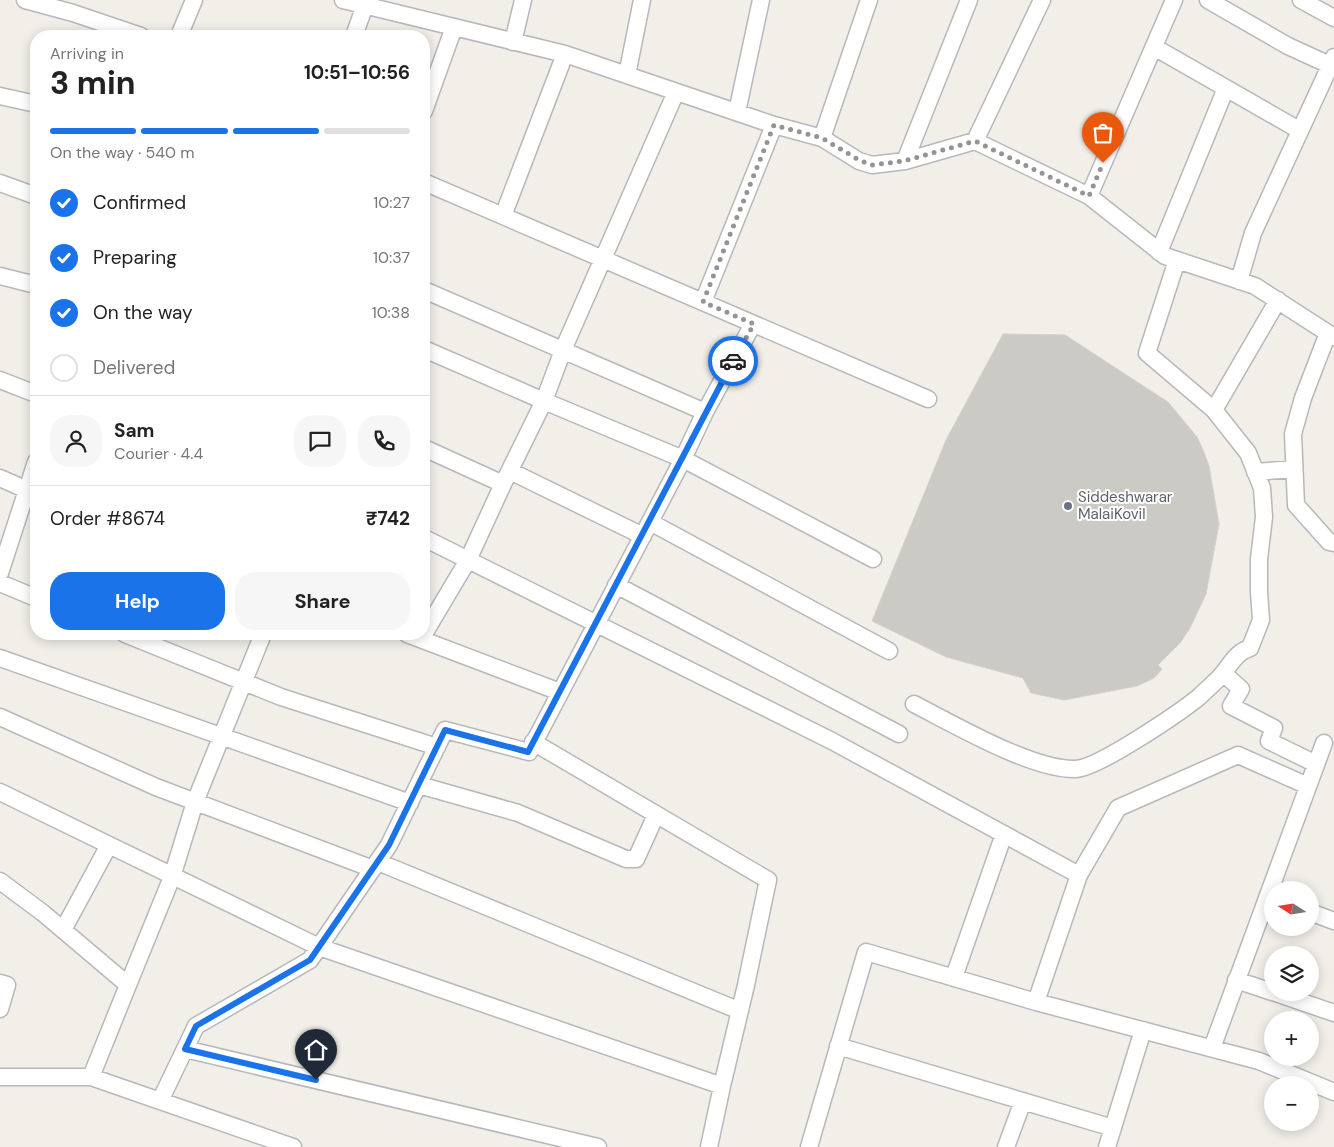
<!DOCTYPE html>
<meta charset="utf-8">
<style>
body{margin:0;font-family:"DM Sans",sans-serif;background:#f6f6f6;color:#222;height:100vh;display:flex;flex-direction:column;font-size:19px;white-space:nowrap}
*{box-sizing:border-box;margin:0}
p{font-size:16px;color:#767676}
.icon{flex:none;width:28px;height:28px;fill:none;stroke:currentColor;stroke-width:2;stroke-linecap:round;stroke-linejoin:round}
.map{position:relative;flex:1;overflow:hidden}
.panel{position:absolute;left:30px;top:30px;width:400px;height:610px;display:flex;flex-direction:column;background:#fff;border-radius:20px;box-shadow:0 2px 12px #0003}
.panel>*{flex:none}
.needle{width:32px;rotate:282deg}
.fabs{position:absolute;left:1264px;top:881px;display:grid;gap:10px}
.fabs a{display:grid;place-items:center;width:55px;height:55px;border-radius:50%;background:#fff;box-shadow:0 2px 12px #0003;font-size:25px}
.pin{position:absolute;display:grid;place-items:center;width:42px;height:42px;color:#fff;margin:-51px -21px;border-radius:50% 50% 50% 0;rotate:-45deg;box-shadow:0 0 5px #0007}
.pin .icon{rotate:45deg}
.courier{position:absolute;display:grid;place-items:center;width:50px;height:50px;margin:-25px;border:4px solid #1a73e8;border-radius:50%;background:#fff;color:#222;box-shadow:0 1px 6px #0007}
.summary em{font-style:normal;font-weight:700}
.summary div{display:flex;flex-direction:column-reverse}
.summary{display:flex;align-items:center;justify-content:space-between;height:85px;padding:0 20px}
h1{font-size:32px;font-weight:700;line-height:38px}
.bar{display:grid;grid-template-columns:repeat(4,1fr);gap:8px 5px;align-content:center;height:60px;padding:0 20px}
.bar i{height:6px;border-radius:4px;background:#e0e0e0}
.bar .on{background:#1a73e8}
.bar p{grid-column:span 4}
.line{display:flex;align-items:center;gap:12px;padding:0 20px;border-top:1px solid #e0e0e0}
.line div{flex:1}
.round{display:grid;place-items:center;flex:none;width:52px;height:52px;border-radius:20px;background:#f6f6f6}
ol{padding:0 20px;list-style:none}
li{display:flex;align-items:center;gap:15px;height:55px}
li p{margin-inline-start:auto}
li .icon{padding:5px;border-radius:50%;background:#1a73e8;color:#fff;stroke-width:4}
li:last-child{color:#767676}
li i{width:28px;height:28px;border:2px solid #e0e0e0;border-radius:50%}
.action{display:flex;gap:10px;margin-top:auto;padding:10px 20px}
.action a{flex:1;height:58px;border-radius:20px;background:#1a73e8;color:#fff;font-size:20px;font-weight:700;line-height:58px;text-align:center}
.action a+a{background:#f6f6f6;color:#222}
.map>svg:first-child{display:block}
</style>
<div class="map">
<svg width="1334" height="1147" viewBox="0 0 1334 1147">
<rect width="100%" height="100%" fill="#f1efe8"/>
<path fill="#cccac5" stroke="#d6d1c6" d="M1003,334L1065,335L1168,402L1197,437L1203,450L1209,466L1219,524L1206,594L1190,628L1180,643L1158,665L1162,669L1154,678L1137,686L1064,700L1031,693L1023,678L946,657L872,621L946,440Z"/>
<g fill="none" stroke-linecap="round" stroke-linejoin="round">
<defs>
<path id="minor" d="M25,0L73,13L141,36
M343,0L565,54L774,125L822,138L859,161L872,165L905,161
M969,0L905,161L975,141L1089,196L1165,256L1255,286L1334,337
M1208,0L1288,46L1334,67
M1301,0L1334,18
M179,36L194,0
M354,36L365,5
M513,42L523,0
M1154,47L1299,130
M627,75L642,0
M0,96L36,104
M424,111L454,27
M737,112L761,0
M822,138L869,0
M975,141L1042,0
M424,182L928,399
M0,183L36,196
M1089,196L1174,0
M503,216L565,54
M1159,252L1226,88
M1177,260L1147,353L1214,410L1278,300
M0,276L36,285
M1239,281L1253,233L1334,57
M424,290L705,412L683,459L873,559
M703,302L774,125
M1328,333L1303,398L1293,434L1296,505L1329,542L1334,543
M424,349L544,401L503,484
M0,380L36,394
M705,412L753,324
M510,471L643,536
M1255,472L1294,469
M0,478L36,494
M650,522L889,651
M424,538L832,741L1079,875L1036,1002L1259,1061L1334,1092
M0,573L36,462
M0,583L36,598
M616,585L899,734
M125,634L281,697L437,747
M407,634L560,692
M421,639L468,560L503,484L424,448
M0,658L410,803
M1223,673L1241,689L1231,706L1274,728L1269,741L1316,764
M914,704C953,724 1032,770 1075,769C1097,769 1179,713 1199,697C1205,691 1212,685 1218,679C1229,668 1235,652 1250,648L1261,620L1259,592V559L1264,517L1262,488L1248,453L1214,410
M0,717L156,787L373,869
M419,785L518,813L626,859H636L656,815
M0,792L319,947L722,1086L746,985L768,880L533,742
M378,862L740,1011
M1079,875L1118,808L1238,755L1308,786
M0,881L43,913L128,985L91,1077L293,1147
M1310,912L1334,921
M63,930L109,845
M954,977L1004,834
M1236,980L1272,992
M0,983L7,985L0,1009
M128,985L172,877L195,802L263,634
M1273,992L1334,1013
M838,1046L1113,1128
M1212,1048L1324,743
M185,1049L598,1147
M0,1077H91
M160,1101L196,1026L310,960L389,845L445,730L529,752L683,459L544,401L563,350L676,92
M709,1147L722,1086
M809,1147L866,952L1036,1002
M1006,1147L1023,1101
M1107,1147L1143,1030"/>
</defs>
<use href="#minor" stroke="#b5b8bc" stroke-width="19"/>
<use href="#minor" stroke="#fff" stroke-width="16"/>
</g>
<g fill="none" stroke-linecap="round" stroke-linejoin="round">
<path stroke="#929495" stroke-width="5" stroke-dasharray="0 9" d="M733,361L754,324L703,302L774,125L822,138L859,160L872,165L904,161L975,141L1089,196L1103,163"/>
<path stroke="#1a73e8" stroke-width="6" d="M316,1080L185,1049L196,1026L310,960L389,845L445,730L528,752L733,361"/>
</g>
<circle fill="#6b7280" stroke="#fff" stroke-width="2" cx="1068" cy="506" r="5"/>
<g text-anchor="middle" stroke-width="4" stroke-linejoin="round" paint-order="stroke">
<g font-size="15" fill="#5b616d" stroke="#fff" text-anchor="start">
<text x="1078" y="502">Siddeshwarar<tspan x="1078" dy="17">MalaiKovil</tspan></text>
</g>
</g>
</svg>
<div class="fabs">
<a><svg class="needle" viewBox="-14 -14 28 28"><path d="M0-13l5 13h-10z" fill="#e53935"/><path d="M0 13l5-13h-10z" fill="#767676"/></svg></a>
<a><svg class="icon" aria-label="layers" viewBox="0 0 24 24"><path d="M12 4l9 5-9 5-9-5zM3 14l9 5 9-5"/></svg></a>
<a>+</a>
<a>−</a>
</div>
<div class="pin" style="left:1103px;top:163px;background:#ea580c"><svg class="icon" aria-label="bag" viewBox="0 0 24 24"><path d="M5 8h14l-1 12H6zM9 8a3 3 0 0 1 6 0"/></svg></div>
<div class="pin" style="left:316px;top:1080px;background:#1f2937"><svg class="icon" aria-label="home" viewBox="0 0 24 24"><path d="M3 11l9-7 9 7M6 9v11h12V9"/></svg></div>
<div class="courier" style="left:733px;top:361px"><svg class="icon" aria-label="car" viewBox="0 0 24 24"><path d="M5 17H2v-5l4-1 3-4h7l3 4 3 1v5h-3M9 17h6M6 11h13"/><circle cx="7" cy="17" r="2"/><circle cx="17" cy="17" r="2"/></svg></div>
<section class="panel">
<div class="summary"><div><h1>3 min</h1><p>Arriving in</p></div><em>10:51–10:56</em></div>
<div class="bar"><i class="on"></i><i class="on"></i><i class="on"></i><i></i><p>On the way · 540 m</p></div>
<ol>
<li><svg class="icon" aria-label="check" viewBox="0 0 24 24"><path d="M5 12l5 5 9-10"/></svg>Confirmed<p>10:27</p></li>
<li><svg class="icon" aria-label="check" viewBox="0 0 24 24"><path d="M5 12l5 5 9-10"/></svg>Preparing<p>10:37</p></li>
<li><svg class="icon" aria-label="check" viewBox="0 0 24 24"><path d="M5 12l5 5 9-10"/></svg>On the way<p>10:38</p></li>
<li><i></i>Delivered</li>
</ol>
<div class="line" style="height:90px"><a class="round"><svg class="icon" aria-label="person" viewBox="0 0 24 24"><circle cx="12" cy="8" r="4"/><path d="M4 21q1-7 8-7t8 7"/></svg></a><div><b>Sam</b><p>Courier · 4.4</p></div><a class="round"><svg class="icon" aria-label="chat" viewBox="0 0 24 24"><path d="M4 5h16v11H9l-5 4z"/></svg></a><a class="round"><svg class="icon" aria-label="phone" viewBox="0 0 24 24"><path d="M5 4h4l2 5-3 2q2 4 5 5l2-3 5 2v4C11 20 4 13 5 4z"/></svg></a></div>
<div class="line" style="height:65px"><div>Order #8674</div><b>₹742</b></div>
<div class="action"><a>Help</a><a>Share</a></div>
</section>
</div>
